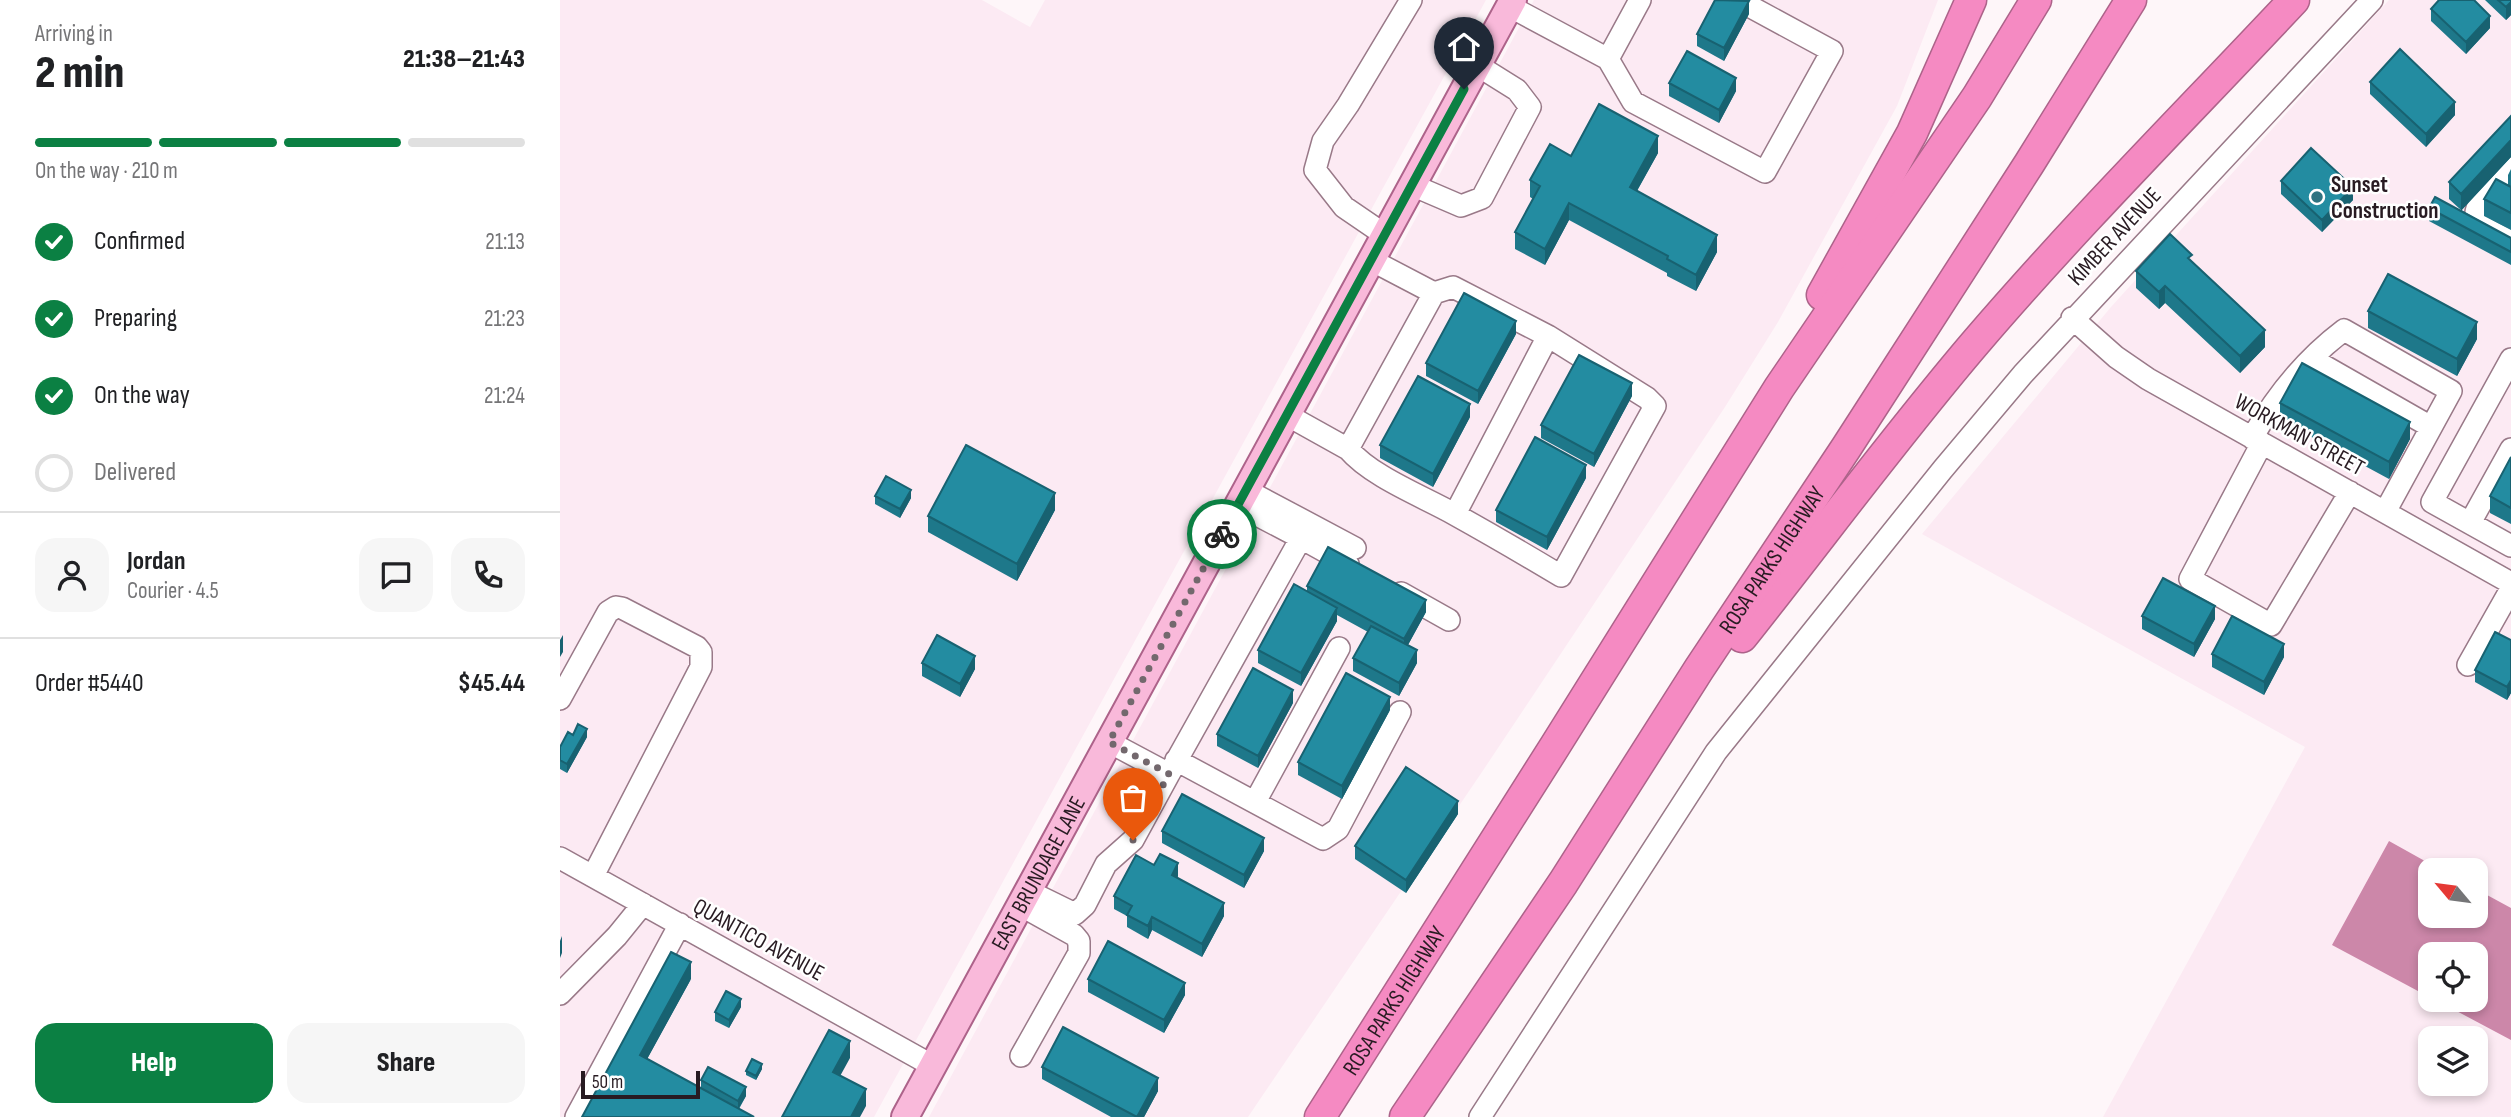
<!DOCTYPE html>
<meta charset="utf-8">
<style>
body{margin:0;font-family:"Sofia Sans Condensed",sans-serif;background:#f6f6f6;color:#202124;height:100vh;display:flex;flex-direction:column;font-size:26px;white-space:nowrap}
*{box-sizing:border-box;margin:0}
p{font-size:23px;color:#757577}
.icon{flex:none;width:38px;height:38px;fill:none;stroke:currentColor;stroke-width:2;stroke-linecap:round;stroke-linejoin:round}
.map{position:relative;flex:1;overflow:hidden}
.drawer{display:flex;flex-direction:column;background:#fff;width:560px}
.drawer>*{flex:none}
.needle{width:46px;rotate:299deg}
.tools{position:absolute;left:1858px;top:858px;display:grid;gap:14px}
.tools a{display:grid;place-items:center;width:70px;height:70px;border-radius:14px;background:#fff;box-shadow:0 4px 10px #0003;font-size:35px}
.scale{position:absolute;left:21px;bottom:18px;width:119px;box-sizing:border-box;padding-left:7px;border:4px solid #281b22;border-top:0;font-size:19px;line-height:24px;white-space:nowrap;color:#281b22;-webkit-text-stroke:5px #fff;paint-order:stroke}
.pin{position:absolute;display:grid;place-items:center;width:60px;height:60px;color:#fff;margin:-72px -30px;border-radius:50% 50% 50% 0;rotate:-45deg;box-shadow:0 0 7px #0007}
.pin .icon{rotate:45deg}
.courier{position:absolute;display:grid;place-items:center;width:70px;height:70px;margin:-35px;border:5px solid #0b8043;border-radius:50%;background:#fff;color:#222;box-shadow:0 2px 9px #0007}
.summary em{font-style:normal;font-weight:800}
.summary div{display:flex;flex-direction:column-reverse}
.summary{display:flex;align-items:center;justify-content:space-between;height:119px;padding:0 35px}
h1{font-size:46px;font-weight:800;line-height:52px}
.bar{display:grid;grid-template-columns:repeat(4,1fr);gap:10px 7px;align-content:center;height:84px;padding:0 35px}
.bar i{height:9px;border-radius:5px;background:#e0e0e0}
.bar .selected{background:#0b8043}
.bar p{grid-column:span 4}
.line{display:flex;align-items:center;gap:18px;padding:0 35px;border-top:2px solid #e0e0e0}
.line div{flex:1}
.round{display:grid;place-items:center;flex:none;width:74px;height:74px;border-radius:21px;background:#f6f6f6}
ol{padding:0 35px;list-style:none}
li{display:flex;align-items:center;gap:21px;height:77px}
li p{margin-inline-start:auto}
li .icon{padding:7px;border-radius:50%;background:#0b8043;color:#fff;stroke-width:4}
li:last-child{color:#757577}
li i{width:38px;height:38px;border:4px solid #e0e0e0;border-radius:50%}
.action{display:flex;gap:14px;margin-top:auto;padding:14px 35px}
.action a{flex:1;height:80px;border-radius:21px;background:#0b8043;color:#fff;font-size:28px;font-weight:800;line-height:80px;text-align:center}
.action a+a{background:#f6f6f6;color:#202124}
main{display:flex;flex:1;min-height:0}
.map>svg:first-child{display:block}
</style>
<main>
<section class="drawer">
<div class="summary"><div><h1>2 min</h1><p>Arriving in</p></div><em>21:38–21:43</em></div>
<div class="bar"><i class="selected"></i><i class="selected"></i><i class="selected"></i><i></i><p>On the way · 210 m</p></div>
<ol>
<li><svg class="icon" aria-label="check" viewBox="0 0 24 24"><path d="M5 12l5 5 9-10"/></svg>Confirmed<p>21:13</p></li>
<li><svg class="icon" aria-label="check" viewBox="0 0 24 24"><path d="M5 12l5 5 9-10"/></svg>Preparing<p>21:23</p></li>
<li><svg class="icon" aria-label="check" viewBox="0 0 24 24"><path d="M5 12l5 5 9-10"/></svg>On the way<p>21:24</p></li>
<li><i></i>Delivered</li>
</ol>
<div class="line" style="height:126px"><a class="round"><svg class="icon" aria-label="person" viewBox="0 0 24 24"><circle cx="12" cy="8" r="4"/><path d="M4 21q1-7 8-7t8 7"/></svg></a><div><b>Jordan</b><p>Courier · 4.5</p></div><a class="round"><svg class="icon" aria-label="chat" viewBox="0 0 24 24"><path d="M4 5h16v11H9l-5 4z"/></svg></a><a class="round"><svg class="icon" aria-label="phone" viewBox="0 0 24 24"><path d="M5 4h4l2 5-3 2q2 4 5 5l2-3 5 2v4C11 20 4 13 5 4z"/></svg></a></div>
<div class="line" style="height:91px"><div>Order #5440</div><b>$45.44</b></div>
<div class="action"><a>Help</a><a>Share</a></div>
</section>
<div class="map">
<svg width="1951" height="1117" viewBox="0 0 1951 1117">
<rect width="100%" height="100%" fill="#fef6f9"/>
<path fill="#fceaf3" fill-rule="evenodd" d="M0,0H422L470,27L485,0H926L314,1117H0Z
M974,0H1378L1337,106L1218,322L1165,407L924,769L688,1117H369Z
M1829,0H1951V1117H1543L1745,747L1362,534L1551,307ZM1871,870H1916V915H1871ZM1871,954H1916V999H1871ZM1871,1038H1916V1083H1871Z"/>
<path fill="#cc87a9" d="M1829,841L1881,870H1871V915H1916V889L1951,908V1040L1874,999H1916V954H1871V998L1772,945Z"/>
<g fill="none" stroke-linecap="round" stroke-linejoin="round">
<defs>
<path id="minor" d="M949,6L1048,59L1073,102L1205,172L1272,51L1178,0
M1048,59L1080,0
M1951,168C1940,180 1902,210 1921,225C1930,232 1942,236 1951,241
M852,185L901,206L922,198L970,107L957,90L917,65
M825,235L784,207L755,170L763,141L788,105L851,0
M811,260L874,293
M1512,318L1556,357L1588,379L1951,583
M1752,359L1871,427
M1951,359L1872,502L1951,546
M727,415L788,449C812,477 862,496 894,514C930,534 966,555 1001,576L1095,406L1087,398L988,336L893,287L874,293L788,449
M1692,438C1715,397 1747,358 1784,330L1891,391L1825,512
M1702,443L1630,579L1711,625L1790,492
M686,490L795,548
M895,514L988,336
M1910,523L1951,449
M741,538L788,564
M841,593L889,620
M1908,665L1951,589
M0,699L48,612L56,607L62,608L137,647L141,652V667L33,876
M616,760L763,839L778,829L840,712
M609,774L741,538L678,505
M695,802L779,648
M0,858L373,1066
M468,891L515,914L525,905L546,864L573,840L609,774L549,742
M460,905L514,935L519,941V953L461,1056
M0,994L57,936L83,904
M16,1117L120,924
M920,1117L1156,752L1383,469L1463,374L1812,0"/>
<g id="major">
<path id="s1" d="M345,1117L953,0"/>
</g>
<g id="highway">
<path d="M1262,295L1352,133L1411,0"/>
<path d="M1182,637C1260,539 1334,438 1416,342C1517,224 1628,113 1734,0"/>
<path id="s2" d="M760,1117L995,746L1219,388L1417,97L1476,0"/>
<path id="s3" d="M845,1117L1003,883L1139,669L1286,448L1469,164L1571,0"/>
</g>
</defs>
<use href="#minor" stroke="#997988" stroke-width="24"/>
<use href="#major" stroke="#ad638a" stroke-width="30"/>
<use href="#highway" stroke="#ad638a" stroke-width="33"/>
<use href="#minor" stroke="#fff" stroke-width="21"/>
<use href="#major" stroke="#f9b9da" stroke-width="26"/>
<use href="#highway" stroke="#f58ac2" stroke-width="30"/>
</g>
<path fill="#1e788a" d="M1925,0H1951V15L1946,20Z
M1871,9L1930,28L1906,54L1871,21Z
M1189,14L1164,61L1137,46V34Z
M1810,82L1895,115L1866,147L1810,94Z
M1109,83L1176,91L1159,123L1109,96Z
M1098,153L1077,191L1157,252L1136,291L1107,276V273L1009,220L985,265L955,249V232L973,199L970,197V180L1011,156Z
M1951,157L1901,210L1951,238V265L1869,221V208L1901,210L1889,199V182Z
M1951,169V230L1924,216V199L1948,186V175Z
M1721,181L1793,200L1762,232L1721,194Z
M1632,262L1705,347L1680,373L1605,303L1599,309L1576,288V271Z
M1808,311L1917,339L1897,376L1808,328Z
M956,334L918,404L866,376V363Z
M1072,396L1034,467L981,438V425Z
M1720,403L1850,439L1829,479L1720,420Z
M910,417L873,487L820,458V445Z
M1951,457V524L1930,513V496Z
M1026,478L987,550L936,522V510Z
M315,496L351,498L340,518L315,504Z
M495,510L457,581L368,532V516Z
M747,586L866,612L848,645L857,663L839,696L793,671V658L808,632L777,615V621L741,686L698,663V650L747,592Z
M1582,616L1655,619L1634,657L1582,629Z
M1951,640V693L1947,700L1915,682V670Z
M1652,654L1724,657L1704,695L1652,667Z
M362,663L415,669L400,697L362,676Z
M733,703L698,768L657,746V734Z
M830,710L782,799L738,775V762Z
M13,735L27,737L7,773L0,769V747Z
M898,814L846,893L795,859V846Z
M602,831L704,851L684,888L602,843Z
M594,865L618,876L617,878L664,916L642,957L592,930L588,939L567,927V916L554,909V896Z
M131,979L87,1059L141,1088V1080L186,1096L179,1109L22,1117Z
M528,979L625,995L604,1033L528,992Z
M181,1007L169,1028L155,1021V1012Z
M482,1067L598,1091L584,1117H551L482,1079Z
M202,1069L196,1080L186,1075V1071Z"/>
<path fill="#186271" d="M1189,1V14L1164,61V48Z
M1951,2V15L1946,20V7Z
M1930,16V28L1906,54V42Z
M1176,78V91L1159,123V110Z
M1895,102V115L1866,147V134Z
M1098,136V153L1070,203V187Z
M1951,140V157L1901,211V194Z
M1793,187V200L1762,232V220Z
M1009,203V220L985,265V249Z
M1157,235V252L1136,291V275Z
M1605,286V303L1599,309V292Z
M956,321V334L918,404V391Z
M1917,322V339L1897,376V359Z
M1705,330V347L1680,373V356Z
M1072,383V396L1034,467V454Z
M910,404V417L873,487V474Z
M1850,422V439L1829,479V462Z
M1026,465V478L987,550V537Z
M351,490V498L340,518V509Z
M495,493V510L457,581V564Z
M866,600V612L844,652V639Z
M1655,606V619L1634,657V644Z
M777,608V621L741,686V673Z
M3,635V652L0,657V640Z
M1724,644V657L1704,695V682Z
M857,650V663L839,696V683Z
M415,656V669L400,697V684Z
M1951,680V693L1947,700V687Z
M733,690V703L698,768V756Z
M830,697V710L782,799V786Z
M27,729V737L7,773V764Z
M898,801V814L846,893V880Z
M704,838V851L684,888V875Z
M618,863V876L612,887V875Z
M664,903V916L642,957V944Z
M592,917V930L588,939V926Z
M2,936V953L0,958V941Z
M131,962V979L80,1072V1055Z
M625,983V995L604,1033V1020Z
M181,999V1007L169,1028V1020Z
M290,1041V1058L273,1089V1072Z
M202,1064V1069L196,1080V1076Z
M598,1078V1091L584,1117H577Z
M186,1087V1096L178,1109V1101Z
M306,1089V1106L300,1117H291Z"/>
<path fill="#238ca1" stroke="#186271" stroke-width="2" d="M1155,0L1189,1L1164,48L1137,34Z
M1879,0H1914L1930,16L1906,42L1871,9Z
M1938,0H1951V2L1946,7Z
M1840,49L1895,102L1866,134L1810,82Z
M1127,51L1176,78L1159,110L1109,83Z
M1039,104L1098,136L1070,187L1157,235L1136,275L1107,259L1108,256L1009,203L985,249L955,232L980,186L970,180L990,144L1011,156Z
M1951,116V140L1901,194L1889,182Z
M1751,148L1793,187L1762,220L1721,181Z
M1936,179L1951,187V213L1924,199Z
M1875,197L1951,238V252L1869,208Z
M1610,234L1632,255L1628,258L1705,330L1680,356L1605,286L1599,292L1576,271Z
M1828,274L1917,322L1897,359L1808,311Z
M904,293L956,321L918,391L866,363Z
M1019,355L1072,383L1034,454L981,425Z
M1742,363L1850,422L1829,462L1720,403Z
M858,376L910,404L873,474L820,445Z
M975,437L1026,465L987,537L936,510Z
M406,445L495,493L457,564L368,516Z
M1951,457V508L1930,496Z
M326,476L351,490L340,509L315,496Z
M768,547L866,600L844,639L747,586Z
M1603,578L1655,606L1634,644L1582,616Z
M734,584L777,608L741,673L698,650Z
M1672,616L1724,644L1704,682L1652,654Z
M811,626L857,650L839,683L793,658Z
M1935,632L1951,640V680L1947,687L1915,670Z
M377,635L415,656L400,684L362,663Z
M693,668L733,690L698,756L657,734Z
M786,673L830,697L782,786L738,762Z
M18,724L27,729L7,764L0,760V747L8,732L13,735Z
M846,767L898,801L846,880L795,846Z
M622,794L704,838L684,875L602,831Z
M600,854L618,863L612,875L664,903L642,944L592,917L588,926L567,915L572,906L554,896L576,855L594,865Z
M548,941L625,983L604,1020L528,979Z
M111,952L131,962L80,1055L194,1117H22Z
M166,991L181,999L169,1020L155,1012Z
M503,1027L598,1078L577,1117L482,1067Z
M269,1030L290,1041L273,1072L306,1089L291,1117H222Z
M192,1059L202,1064L196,1076L186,1071Z
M148,1067L186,1087L178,1101L141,1080Z"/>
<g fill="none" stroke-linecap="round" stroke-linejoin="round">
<path stroke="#73686d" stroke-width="7" stroke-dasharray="0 12.6" d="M573,840L609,774L549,742L662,534"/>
<path stroke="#0b8043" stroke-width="9" d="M662,534L904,89"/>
</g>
<circle fill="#2e7381" stroke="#fff" stroke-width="2.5" cx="1757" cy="197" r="7"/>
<g text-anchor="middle" stroke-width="5" stroke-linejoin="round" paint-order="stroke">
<g font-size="23" font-weight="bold" fill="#281b22" stroke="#fff" text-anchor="start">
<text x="1771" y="192">Sunset<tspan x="1771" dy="26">Construction</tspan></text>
</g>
<g font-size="23" fill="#281b22" stroke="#fff">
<text transform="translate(1554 236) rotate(-47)" y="8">KIMBER AVENUE</text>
<text transform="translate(1740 434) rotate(29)" y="8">WORKMAN STREET</text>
<text dy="8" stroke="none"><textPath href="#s3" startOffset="667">ROSA PARKS HIGHWAY</textPath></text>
<text dy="8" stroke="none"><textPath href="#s1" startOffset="278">EAST BRUNDAGE LANE</textPath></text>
<text transform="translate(199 939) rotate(29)" y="8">QUANTICO AVENUE</text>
<text dy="8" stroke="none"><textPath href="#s2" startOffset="138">ROSA PARKS HIGHWAY</textPath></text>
</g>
</g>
</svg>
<div class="tools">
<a><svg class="needle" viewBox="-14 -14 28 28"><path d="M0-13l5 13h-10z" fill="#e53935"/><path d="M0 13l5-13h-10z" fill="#757577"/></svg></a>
<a><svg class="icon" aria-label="locate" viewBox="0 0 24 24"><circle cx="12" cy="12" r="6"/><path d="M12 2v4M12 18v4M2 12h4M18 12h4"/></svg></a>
<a><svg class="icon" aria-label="layers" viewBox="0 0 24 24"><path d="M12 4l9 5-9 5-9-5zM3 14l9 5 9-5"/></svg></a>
</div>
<div class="scale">50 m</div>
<div class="pin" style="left:573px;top:840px;background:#ea580c"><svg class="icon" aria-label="bag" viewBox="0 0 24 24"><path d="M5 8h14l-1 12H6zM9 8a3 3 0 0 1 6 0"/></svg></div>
<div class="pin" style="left:904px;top:89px;background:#1f2937"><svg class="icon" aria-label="home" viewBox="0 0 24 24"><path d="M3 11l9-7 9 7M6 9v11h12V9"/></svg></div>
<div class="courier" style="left:662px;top:534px"><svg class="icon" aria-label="bike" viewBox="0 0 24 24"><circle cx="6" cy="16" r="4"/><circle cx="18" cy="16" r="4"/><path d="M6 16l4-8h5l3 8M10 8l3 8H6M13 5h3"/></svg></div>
</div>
</main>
